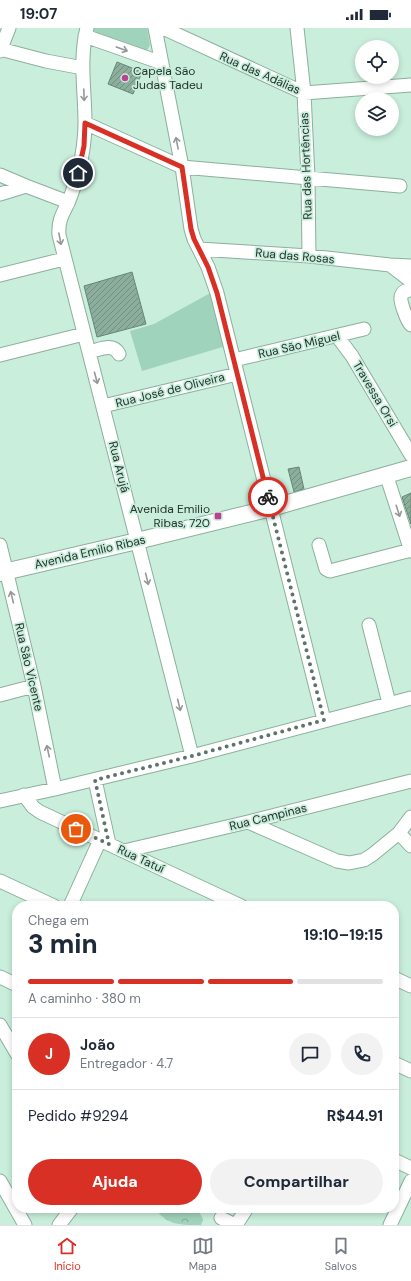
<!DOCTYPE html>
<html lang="pt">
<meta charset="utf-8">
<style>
body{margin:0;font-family:"DM Sans",sans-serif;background:#f2f2f3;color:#1f2937;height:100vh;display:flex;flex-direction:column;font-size:15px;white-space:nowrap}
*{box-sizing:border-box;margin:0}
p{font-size:13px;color:#747a83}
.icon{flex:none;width:22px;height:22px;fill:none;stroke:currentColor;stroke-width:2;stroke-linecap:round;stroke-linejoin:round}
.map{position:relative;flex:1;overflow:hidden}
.details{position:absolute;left:12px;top:873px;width:387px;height:312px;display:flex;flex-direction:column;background:#fff;border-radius:16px;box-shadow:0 2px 6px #0003}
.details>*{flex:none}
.controls{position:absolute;left:355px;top:12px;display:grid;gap:8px}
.controls a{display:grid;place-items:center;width:44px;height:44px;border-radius:50%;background:#fff;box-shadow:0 2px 6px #0003;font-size:20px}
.pin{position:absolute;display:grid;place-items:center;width:34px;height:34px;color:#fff;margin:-17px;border:2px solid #fff;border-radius:50%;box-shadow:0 1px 4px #0007}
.courier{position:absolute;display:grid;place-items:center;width:40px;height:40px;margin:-20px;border:3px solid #d93025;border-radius:50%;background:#fff;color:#222;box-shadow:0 1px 5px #0007}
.headline em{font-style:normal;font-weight:800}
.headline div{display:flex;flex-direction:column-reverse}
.headline{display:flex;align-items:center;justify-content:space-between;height:68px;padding:0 16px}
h1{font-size:26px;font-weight:800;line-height:30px}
.bar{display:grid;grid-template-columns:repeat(4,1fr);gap:6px 4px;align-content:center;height:48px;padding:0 16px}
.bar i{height:5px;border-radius:3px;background:#e0e1e3}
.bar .current{background:#d93025}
.bar p{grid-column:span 4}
.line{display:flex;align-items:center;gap:10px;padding:0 16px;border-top:1px solid #e0e1e3}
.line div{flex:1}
.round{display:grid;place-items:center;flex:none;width:42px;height:42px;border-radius:21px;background:#f2f2f3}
.cta{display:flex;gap:8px;margin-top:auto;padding:8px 16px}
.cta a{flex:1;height:46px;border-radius:24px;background:#d93025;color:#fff;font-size:16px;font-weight:800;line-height:46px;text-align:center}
.cta a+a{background:#f2f2f3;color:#1f2937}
.status{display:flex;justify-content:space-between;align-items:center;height:28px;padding:0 20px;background:#fff;direction:ltr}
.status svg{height:11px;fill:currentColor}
.menu{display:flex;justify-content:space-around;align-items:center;height:56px;border-top:1px solid #e0e1e3;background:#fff;font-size:11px;color:#747a83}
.menu a{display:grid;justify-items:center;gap:2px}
.menu .current{color:#d93025}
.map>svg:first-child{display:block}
</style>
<div class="status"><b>19:07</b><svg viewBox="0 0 49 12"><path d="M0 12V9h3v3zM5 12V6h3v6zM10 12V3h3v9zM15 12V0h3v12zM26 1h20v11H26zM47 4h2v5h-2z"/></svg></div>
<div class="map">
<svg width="411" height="1197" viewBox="0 0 411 1197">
<defs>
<pattern id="forest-crowns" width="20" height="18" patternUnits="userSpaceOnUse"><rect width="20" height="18" fill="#9fd3bb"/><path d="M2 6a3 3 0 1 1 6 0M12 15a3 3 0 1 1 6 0" fill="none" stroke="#81ac98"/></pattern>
<pattern id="building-hatch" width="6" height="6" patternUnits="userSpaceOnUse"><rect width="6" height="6" fill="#8bae9d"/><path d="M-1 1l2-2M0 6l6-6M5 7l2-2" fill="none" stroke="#718e80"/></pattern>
</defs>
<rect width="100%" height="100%" fill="#c9eedc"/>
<path fill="url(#forest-crowns)" d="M154,1180H197L203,1191L201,1197C177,1197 168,1197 154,1180Z"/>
<path fill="#9fd3bb" d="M94,0H147L150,17L146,24L93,7Z
M214,263L226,318L142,343L130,303L154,296Z"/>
<path fill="url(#building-hatch)" stroke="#658777" d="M117,34L142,44L133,66L108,56Z
M132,244L146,296L97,309L84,258Z
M299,439L304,461L294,464L288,441Z
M411,465V496L402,469Z"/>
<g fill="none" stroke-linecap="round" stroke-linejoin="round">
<defs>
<path id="minor" d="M87,0C79,31 85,63 85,95C85,112 82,130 78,146C75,155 72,166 68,175C62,187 58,193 59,207L192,728
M155,0L182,139L191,201L194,211L208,239L217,265L324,692
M163,0L304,65L411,57
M297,0L304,65L308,149L309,228
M85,8L162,35
M0,21L46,33L83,40
M0,23L9,0
M85,95L182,139L400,158
M0,147L26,158L68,174
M0,166L26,158
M199,221L309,228L390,237L411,238
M390,237L411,253
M0,247L64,231
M411,262C407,262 402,263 401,269C400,274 407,293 411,297
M337,308L352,328L411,427
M89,324C99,322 113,314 119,326
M0,327L84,306
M234,332L364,301
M103,378L237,346
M386,446L411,523
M0,517L34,658L55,761
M319,517L326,541L330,543L411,522
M369,597L389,675
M0,667L34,658
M95,752L109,816
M24,767L33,779L40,784L241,878
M0,773L55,761L192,728L411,670
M248,794L337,833L349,835L364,832L372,827L399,805L411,789
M399,805L411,818
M124,823L248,794L411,753
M0,853L54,878
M70,878L100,812
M0,949L17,957
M394,950L411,958
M0,997L17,1026
M394,1035L411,1043
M394,1132L411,1140
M0,1153L25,1197
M221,1190L235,1197
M59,1197L72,1180
M236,1197L247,1180
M390,1197L411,1153"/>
<path id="major" d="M0,545L137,513L271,480L411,440"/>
</defs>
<use href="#minor" stroke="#8caf9e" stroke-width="15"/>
<use href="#major" stroke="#8caf9e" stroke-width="18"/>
<use href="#minor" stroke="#fff" stroke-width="13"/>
<use href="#major" stroke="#fff" stroke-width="16"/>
</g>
<defs><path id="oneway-shaft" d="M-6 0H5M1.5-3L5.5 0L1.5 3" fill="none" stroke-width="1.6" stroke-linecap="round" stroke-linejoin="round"/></defs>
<g stroke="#929996">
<use href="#oneway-shaft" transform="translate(122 21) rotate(20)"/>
<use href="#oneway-shaft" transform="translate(84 67) rotate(88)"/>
<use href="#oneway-shaft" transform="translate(177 115) rotate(-101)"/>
<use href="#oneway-shaft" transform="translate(60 211) rotate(79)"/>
<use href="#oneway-shaft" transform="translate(96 350) rotate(75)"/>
<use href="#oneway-shaft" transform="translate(398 483) rotate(72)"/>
<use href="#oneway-shaft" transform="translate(147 551) rotate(76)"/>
<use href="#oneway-shaft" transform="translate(12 569) rotate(-104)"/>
<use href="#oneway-shaft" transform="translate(179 677) rotate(76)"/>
<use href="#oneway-shaft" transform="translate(48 723) rotate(-102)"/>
</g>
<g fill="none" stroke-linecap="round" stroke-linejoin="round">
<path stroke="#5e746a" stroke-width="4" stroke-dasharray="0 7.2" d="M76,801L109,816L95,752L192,728L324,692L268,469"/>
<path stroke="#d93025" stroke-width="5" d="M78,145L84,118L85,95L182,139L191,201L194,211L208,239L217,265L268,469"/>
</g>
<g fill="#bd4191" stroke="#c9eedc" stroke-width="1.5">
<circle cx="125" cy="50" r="4"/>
<rect x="214" y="484" width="8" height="8" rx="2"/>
</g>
<g text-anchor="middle" stroke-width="3.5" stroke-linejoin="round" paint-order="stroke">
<g font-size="12" fill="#24332c" stroke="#c9eedc" text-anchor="start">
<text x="133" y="47">Capela São<tspan x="133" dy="14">Judas Tadeu</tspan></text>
<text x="210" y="485" text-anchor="end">Avenida Emilio<tspan x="210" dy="14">Ribas, 720</tspan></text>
</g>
<g font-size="12" fill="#24332c" stroke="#c9eedc">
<text transform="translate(260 45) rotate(24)" y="4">Rua das Adálias</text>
<text transform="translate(306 138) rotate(-92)" y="4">Rua das Hortências</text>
<text transform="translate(295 228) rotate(5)" y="4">Rua das Rosas</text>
<text transform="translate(299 317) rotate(-13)" y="4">Rua São Miguel</text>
<text transform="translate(170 362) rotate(-14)" y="4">Rua José de Oliveira</text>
<text transform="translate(375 366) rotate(59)" y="4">Travessa Orsi</text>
<text transform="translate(119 439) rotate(76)" y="4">Rua Arujá</text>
<text transform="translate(90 524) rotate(-13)" y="4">Avenida Emilio Ribas</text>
<text transform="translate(29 639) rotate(77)" y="4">Rua São Vicente</text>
<text transform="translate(268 789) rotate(-14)" y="4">Rua Campinas</text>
<text transform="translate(141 831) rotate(25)" y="4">Rua Tatuí</text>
</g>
</g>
</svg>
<div class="controls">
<a><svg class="icon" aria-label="locate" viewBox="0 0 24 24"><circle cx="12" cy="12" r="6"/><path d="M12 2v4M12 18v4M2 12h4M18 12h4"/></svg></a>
<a><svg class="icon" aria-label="layers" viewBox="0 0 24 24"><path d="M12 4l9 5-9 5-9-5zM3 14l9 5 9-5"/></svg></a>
</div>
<div class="pin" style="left:76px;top:801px;background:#ea580c"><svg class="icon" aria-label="bag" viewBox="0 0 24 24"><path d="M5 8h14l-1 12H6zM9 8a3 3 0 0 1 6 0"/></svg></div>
<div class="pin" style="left:78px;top:145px;background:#1f2937"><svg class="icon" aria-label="home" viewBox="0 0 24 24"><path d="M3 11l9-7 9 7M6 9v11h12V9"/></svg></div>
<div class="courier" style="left:268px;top:469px"><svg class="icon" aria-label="bike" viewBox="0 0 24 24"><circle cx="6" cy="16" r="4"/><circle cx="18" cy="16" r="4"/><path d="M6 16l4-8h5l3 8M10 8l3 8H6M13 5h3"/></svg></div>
<section class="details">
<div class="headline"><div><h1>3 min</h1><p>Chega em</p></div><em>19:10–19:15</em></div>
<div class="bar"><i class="current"></i><i class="current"></i><i class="current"></i><i></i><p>A caminho · 380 m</p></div>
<div class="line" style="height:72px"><b class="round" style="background:#d93025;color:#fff">J</b><div><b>João</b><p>Entregador · 4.7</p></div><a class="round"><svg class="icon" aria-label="chat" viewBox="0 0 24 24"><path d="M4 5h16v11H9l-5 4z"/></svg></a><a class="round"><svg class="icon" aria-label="phone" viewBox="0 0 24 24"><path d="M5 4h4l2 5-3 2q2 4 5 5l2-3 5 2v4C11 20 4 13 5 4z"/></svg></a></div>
<div class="line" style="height:52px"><div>Pedido #9294</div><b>R$44.91</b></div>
<div class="cta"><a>Ajuda</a><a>Compartilhar</a></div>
</section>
</div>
<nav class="menu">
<a class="current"><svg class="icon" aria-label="home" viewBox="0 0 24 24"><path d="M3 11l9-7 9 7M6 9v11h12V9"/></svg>Início</a>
<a><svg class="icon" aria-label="map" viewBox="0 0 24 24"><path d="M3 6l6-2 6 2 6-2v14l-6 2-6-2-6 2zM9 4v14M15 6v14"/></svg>Mapa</a>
<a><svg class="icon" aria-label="saved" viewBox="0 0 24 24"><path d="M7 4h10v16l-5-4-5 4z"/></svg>Salvos</a>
</nav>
